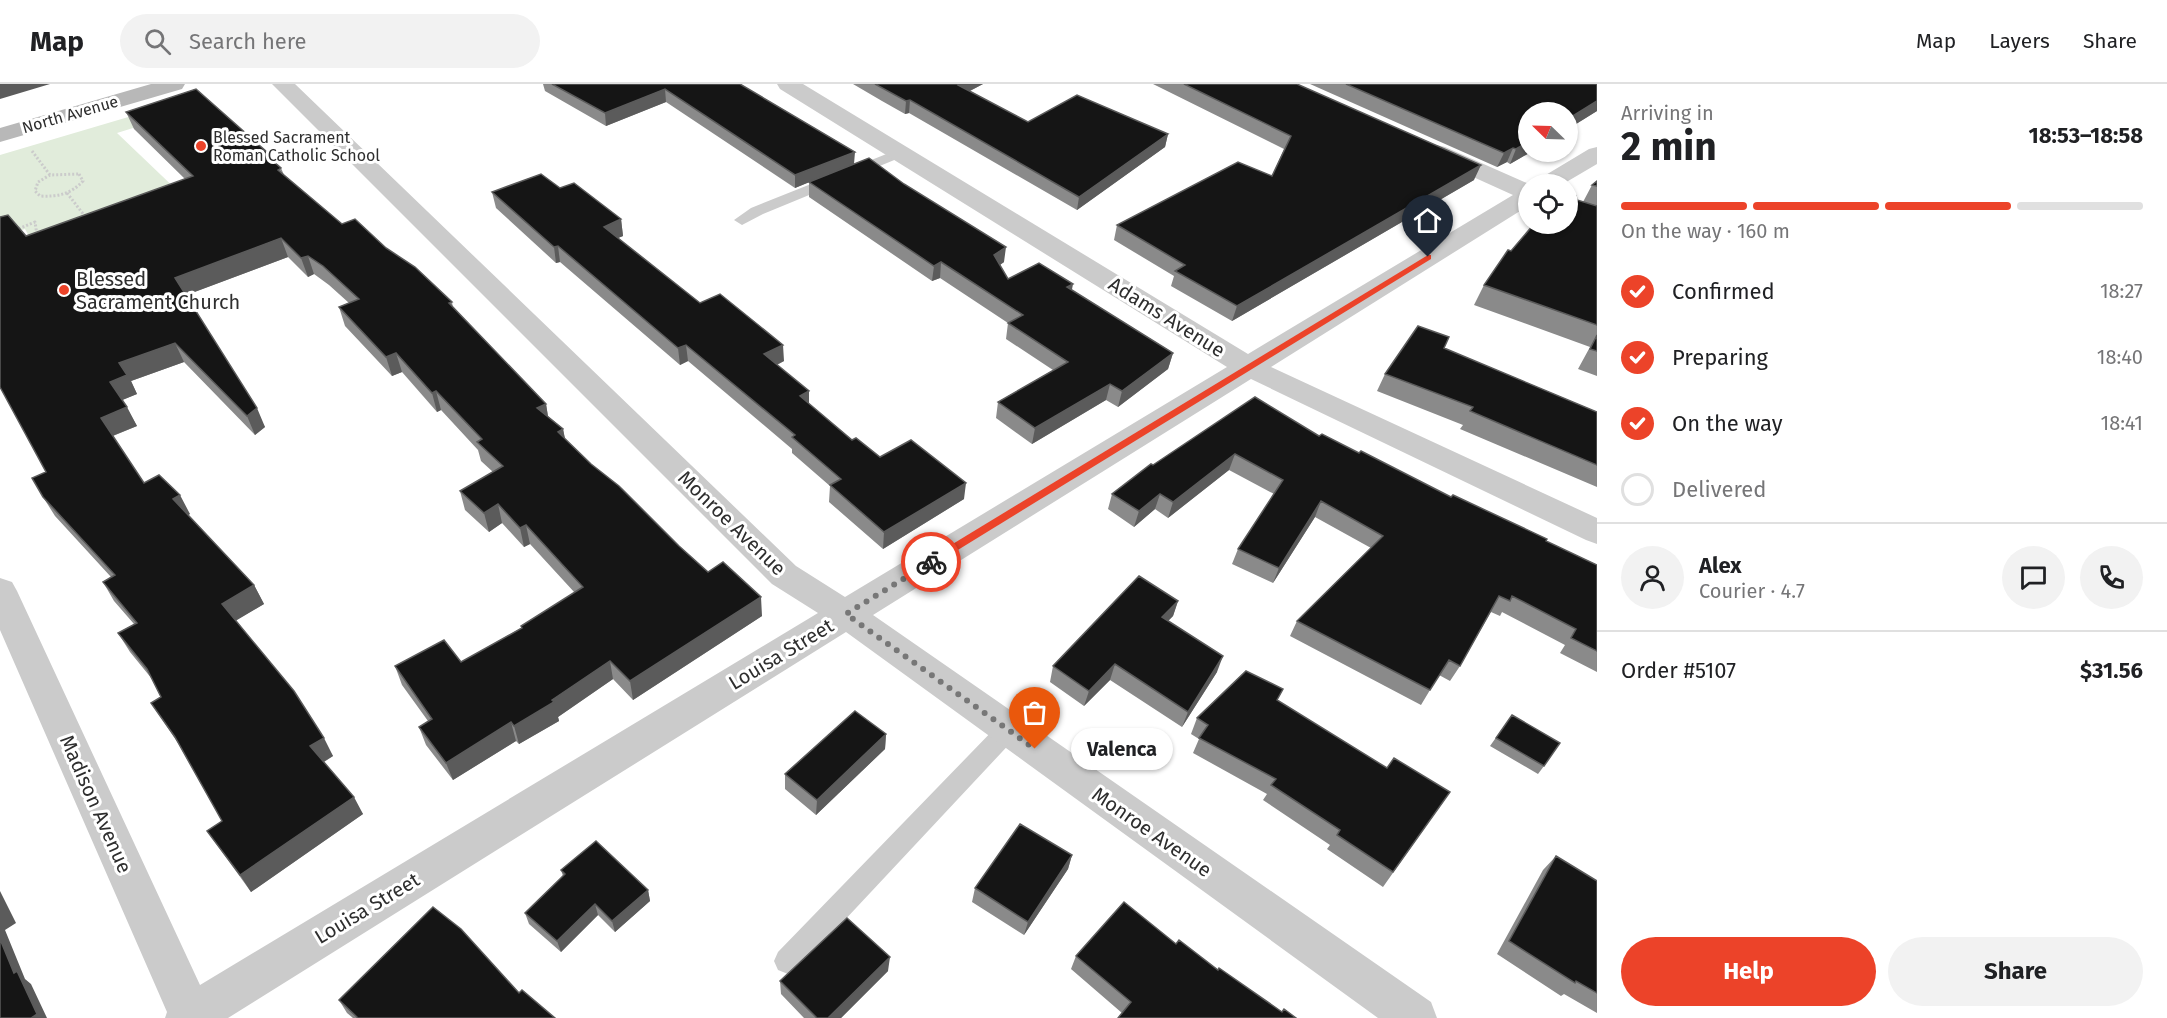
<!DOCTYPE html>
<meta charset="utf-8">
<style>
body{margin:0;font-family:"Fira Sans",sans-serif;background:#f2f2f2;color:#202124;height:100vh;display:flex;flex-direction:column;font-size:22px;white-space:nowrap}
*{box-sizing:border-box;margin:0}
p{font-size:20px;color:#757577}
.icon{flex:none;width:33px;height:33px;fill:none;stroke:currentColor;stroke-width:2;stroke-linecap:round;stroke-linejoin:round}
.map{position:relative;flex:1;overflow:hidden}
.sheet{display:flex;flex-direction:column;background:#fff;width:570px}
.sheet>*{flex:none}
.needle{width:39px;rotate:293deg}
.fabs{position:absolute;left:1518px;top:18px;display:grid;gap:12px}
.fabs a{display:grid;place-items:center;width:60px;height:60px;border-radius:50%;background:#fff;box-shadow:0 2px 4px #0004;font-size:30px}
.pin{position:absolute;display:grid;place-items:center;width:51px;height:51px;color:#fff;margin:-62px -26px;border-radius:50% 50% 50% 0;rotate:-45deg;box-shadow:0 0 6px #0007}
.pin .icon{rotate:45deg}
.courier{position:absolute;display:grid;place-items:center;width:60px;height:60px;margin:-30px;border:4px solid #ec4329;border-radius:50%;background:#fff;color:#222;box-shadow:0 2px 8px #0007}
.bubble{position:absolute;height:42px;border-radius:21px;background:#fff;box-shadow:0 2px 4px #0004;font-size:20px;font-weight:700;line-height:42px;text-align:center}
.headline em{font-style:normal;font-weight:700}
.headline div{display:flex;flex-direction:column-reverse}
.headline{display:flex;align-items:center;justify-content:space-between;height:102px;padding:0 24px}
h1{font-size:39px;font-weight:700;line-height:45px}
.bar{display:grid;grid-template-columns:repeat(4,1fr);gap:9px 6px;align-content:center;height:72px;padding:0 24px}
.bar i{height:8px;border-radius:4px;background:#e0e0e0}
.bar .on{background:#ec4329}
.bar p{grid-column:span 4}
.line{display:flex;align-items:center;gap:15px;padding:0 24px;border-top:2px solid #e0e0e0}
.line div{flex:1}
.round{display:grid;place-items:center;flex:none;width:63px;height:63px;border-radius:32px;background:#f2f2f2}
ol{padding:0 24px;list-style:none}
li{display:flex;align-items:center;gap:18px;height:66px}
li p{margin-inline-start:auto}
li .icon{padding:6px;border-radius:50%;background:#ec4329;color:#fff;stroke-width:4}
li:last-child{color:#757577}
li i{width:33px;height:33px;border:3px solid #e0e0e0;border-radius:50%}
.cta{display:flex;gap:12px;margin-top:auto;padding:12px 24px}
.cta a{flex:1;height:69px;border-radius:36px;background:#ec4329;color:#fff;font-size:24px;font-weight:700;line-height:69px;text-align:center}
.cta a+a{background:#f2f2f2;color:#202124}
header{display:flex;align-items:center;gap:36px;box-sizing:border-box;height:84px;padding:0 30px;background:#fff;border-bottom:2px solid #e0e0e0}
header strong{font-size:28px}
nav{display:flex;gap:33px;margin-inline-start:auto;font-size:21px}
.search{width:420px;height:54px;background:#f2f2f2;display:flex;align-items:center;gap:15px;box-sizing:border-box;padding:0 21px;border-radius:33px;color:#757577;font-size:22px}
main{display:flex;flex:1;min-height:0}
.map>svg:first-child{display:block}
</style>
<header>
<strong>Map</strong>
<div class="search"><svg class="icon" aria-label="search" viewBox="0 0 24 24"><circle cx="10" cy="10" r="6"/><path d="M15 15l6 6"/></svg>Search here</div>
<nav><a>Map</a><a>Layers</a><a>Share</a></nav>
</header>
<main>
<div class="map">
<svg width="1597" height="934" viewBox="0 0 1597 934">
<rect width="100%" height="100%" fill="#fff"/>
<path fill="#e1ecdb" d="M152,26L162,35L117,49L183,112L34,161L25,145L0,153V71Z"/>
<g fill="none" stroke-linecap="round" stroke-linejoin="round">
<path stroke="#cbcbcb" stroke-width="3" stroke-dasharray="2 2" stroke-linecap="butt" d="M32,67L50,91
M79,90L83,97C71,110 58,113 40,112L35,107L38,98L50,91Z
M67,109L87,135
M15,146L35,138L37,151"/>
<path fill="#cbcbcb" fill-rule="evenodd" d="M899,65L904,66L906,69L904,72L763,130L742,141L734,136L751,124Z
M1008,636L1016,639L1020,646L1016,653L798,886L788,890L778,886L774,877L778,868L1000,639Z"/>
<path fill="#cbcbcb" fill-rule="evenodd" d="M272,0H295L796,482L845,513L1227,283L780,5L777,0H803L1248,270L1513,111L1429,73L1425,68L1429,63L1437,61L1445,63L1529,100L1528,122L1271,283L1597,434V460L1586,456L1251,295L873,531L1431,918L1437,934H1378L846,548L228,934H165L167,928L0,546V494L12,498L17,507L200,901L818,529L772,500Z
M1597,63V80L1563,100H1535L1539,95L1589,65Z"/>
<path fill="#b8b8b8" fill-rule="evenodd" d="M151,0H185L182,5L0,58V44Z"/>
</g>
<path fill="#8a8a8a" d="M543,0H740L854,80L1004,178L1000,181L1008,195L1072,206L1173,269L1168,285L1118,323L1106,316L1032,360L996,334L998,318L1053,286L1006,255L1008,239L940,194L932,197L809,113V98L795,104L666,18L606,42L545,7Z
M853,0H983L970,7L1028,38L1168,50L1165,63L1077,126L909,29L905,30L882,17Z
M1153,0H1297L1474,96L1232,237L1171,202L1174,192L1114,156L1117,141L1272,92L1284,65Z
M1310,0H1597V27L1568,45V28L1528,68H1531L1510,80L1507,78L1497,83Z
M126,28L270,74L281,84L284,91L342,140L386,164L452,218L453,224L546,320L548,332L563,345L565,356L679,462L708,488L762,532L633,616L613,595L558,633L559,637L519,660L516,657L453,696L426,661L419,643L428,637L402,601L395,582L461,578L521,544V542L575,509L530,460L524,463L502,439L489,448L465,426L460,407L493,388L481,377L478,366L441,326L437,328L402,288L392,292L345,242L339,223L349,219L329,201L314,190L308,193L288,173L186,211L265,343L255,351L184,278L131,297L137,310L122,316L137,342L113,352L144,399L190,430L188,431L254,501L264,520L236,536L333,672L324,678L363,730L251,808L207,747L222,737L178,659L151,619L161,613L152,595L130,568L118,549L134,540L114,517L103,498L111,493L55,432L43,413L46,388L26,152L185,95L134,45Z
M1597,97V292L1578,285L1590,263L1474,221L1484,201L1511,167L1568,140L1583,118L1592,101Z
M560,104L621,135L623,152L618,154L700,219L784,277L777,281L809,307V320L852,356L880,373L964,415L883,465L829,418L830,402L792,369V365L688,277L680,281L560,178L556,179L496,124L492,108Z
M1444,264L1597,328V403L1460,345L1463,341L1377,307L1385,290Z
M1319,352L1359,369L1451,413L1546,457L1597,481V588L1560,569L1565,561L1502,528L1500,532L1491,528L1460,582L1450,597L1439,591L1421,621L1290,552L1297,537L1371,464L1315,433L1273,499L1232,480L1238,465L1274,410L1229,386L1168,434L1155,425L1134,443L1108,425L1112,410L1153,381Z
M1178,517L1173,532L1168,537L1217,588L1182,643L1110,596L1084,622L1050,598L1053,582Z
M1277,617L1387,684L1450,708L1383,803L1327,765L1330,761L1263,716L1267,710L1193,669L1199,655L1191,650L1197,634Z
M1512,631L1544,682L1538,690L1490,662Z
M886,650L885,665L816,731L785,705V690Z
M1072,771L1068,785L1024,851L972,818L975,804Z
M1556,772L1597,797V929L1564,910L1561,912L1497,870L1543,786Z
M561,786L648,806L650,817L615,848L598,831L561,868L529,840L525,829L563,792Z
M1176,860L1218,886L1282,928L1122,929L1071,885L1076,872Z
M888,887L841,934H804L781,910L780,897Z
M519,909L555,934H353L347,929L339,916Z"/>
<path fill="#5b5b5b" d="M0,0H50L0,15Z
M959,0H983L956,14L958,1Z
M665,5L666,18L606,42L605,29Z
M910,16L909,29L905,30L906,17Z
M1597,17V27L1568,45V35Z
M1168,50L1165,63L1077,126L1079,113Z
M1528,58V68H1531L1510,80L1516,65Z
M1513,64L1507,78L1497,83L1504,69Z
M855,68L854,80L795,104V91Z
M1481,81L1474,96L1232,237L1237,222Z
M621,135L623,152L606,159L604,143Z
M281,154L288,173L184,212L175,194Z
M558,162L560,178L556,179L554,163Z
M1006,163L1004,178L991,187L994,171Z
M308,172L314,190L308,193L301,174Z
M941,178L940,194L932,197L934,182Z
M1073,200L1070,216L1067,203Z
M175,259L184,278L131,297L137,310L120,317L110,298L119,279Z
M686,261L688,277L680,281L678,264Z
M783,261L784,277L764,287V270Z
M396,269L402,288L392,292L386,273Z
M1173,269L1168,285L1118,323L1122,307Z
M1110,300L1106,316L1032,360L1035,344Z
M436,307L441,326L437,328L432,309Z
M809,307V324L800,312Z
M546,320L549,339L537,324Z
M127,323L137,342L112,352L101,334Z
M257,324L265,343L255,351L247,332Z
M563,345L567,364L558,348Z
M1235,370L1229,386L1168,434L1173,418Z
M966,399L964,415L883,465L884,448Z
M1160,410L1155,425L1134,443L1139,427Z
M180,411L190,430L183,434L173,415Z
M1321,417L1315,433L1273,499L1279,484Z
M498,420L502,439L489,448L484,429Z
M526,441L530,460L524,463L520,444Z
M254,501L264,520L232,539L222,520Z
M761,513L762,532L633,616L630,597Z
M1178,517L1173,532L1156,549L1162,533Z
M1223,572L1217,588L1182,643L1188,628Z
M610,577L613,595L558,633L559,637L519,660L514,642Z
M1115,580L1110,596L1084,622L1089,607Z
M511,638L516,657L453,696L446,679Z
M886,650L885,665L816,731L817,716Z
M324,654L333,672L320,680L310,662Z
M354,713L363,730L251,808L240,791Z
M1072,771L1068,785L1024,851L1028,838Z
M648,806L650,817L615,848L612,837Z
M0,807L16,839L5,846L25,895L31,900L47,934H31L0,855Z
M595,820L598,831L561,868L557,857Z
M890,873L888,887L841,934H828Z"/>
<path fill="#151515" stroke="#5b5b5b" stroke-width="1.5" d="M552,0H740L855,68L795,91L665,5L605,29Z
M875,0H959L958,1L1028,38L1077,11L1168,50L1079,113L910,16L906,17Z
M1184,0H1297L1481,81L1237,222L1175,187L1185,181L1117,141L1238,78L1272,92L1291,52Z
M1346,0H1597V17L1568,35V28H1528V58L1516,65L1513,64L1504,69Z
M196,5L268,69L265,70L281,84L278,86L342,140L355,135L386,164L415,183L452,218L449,219L546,320L537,324L563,345L558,348L591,380L619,402L679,462L708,488L723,478L761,513L630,597L610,577L552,616L554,618L514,642L511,638L446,679L419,643L432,635L395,582L444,556L461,578L522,544L521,542L583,503L526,441L520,444L498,420L484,429L460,407L503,382L477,358L482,355L436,307L432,309L396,269L386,273L339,223L359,215L323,182L308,172L301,174L281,154L175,194L257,324L247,332L175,259L119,279L127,291L110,298L127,323L101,334L144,399L159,391L180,411L173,415L254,501L222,520L294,607L324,654L310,662L354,713L240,791L207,747L222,737L175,653L151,619L161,613L147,585L118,549L137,539L103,498L115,491L43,413L32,394L46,388L0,303V133L8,131L26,152L193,92L126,28Z
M869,74L904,100L1006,163L994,171L1008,195L1039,179L1073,200L1067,203L1173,269L1122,307L1110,300L1035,344L998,318L1068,278L1008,239L1023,231L941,178L934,182L809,98Z
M541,90L560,104L574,99L621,135L604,143L700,219L720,210L783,261L764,270L809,307L800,312L852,356L856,354L880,373L911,356L966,399L884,448L830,401L841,395L792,353L795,351L686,261L678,264L558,162L554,163L492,108Z
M1597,97V102L1592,101Z
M1576,112L1577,116L1597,122V241L1484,201L1508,166L1511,167L1534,140H1568V117Z
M1418,242L1449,253L1444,264L1597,328V381L1470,327L1473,323L1385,290Z
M1597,251V267L1590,265Z
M1255,313L1319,352L1322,350L1359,369L1361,367L1451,413L1453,411L1547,455L1546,457L1597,481V567L1571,554L1576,545L1512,512L1510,517L1499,512L1460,582L1449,576L1430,606L1297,537L1383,452L1321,417L1279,484L1238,465L1283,396L1235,370L1173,418L1160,410L1139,427L1112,410L1151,380L1153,381Z
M1139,492L1178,517L1162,533L1223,572L1188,628L1115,580L1089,607L1053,582Z
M1246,587L1283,605L1277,616L1387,684L1394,674L1450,708L1393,788L1337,751L1340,746L1271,701L1276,695L1199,654L1208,641L1197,634Z
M855,627L886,650L817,716L785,690Z
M1512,631L1560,659L1544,682L1496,654Z
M1020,740L1072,771L1028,838L975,804Z
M596,757L648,806L612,837L595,820L557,857L525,829L565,790L561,786Z
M1556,772L1597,797V909L1576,897L1575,899L1509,857Z
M1124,818L1176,860L1179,856L1218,886L1219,884L1282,928L1284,925L1296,934H1118L1131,918L1076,872Z
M433,823L461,845L519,909L522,906L555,934H358L339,916Z
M847,834L890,873L828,934H817L780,897Z
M0,855L14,889L17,887L37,930L31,934H0Z"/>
<path fill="#ec4329" d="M1428,171H1431V175L935,480H928V475Z"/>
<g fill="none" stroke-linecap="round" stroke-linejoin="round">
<path stroke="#777" stroke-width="6" stroke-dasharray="0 10.8" d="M931,478L846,530L1035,665"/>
</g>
<g fill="#ec4329" stroke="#fff" stroke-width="2">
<circle cx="201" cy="62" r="6"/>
<circle cx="64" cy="206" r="6"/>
</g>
<g text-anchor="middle" stroke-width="6" stroke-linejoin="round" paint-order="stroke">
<g font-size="16" fill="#2e2e2e" stroke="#fff">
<text transform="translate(70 30) rotate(-16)" y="6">North Avenue</text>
</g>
<g font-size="16" fill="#2e2e2e" stroke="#fff" text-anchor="start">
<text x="213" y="59">Blessed Sacrament<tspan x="213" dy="18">Roman Catholic School</tspan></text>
</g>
<g font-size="20" fill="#2e2e2e" stroke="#fff" text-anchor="start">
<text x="76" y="202">Blessed<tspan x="76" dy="23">Sacrament Church</tspan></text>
</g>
<g font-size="20" fill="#2e2e2e" stroke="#fff">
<text transform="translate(1167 233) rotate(32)" y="7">Adams Avenue</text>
<text transform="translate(732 439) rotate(44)" y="7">Monroe Avenue</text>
<text transform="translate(781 570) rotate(-31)" y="7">Louisa Street</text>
<text transform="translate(96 720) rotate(66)" y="7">Madison Avenue</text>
<text transform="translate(1152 748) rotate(35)" y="7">Monroe Avenue</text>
<text transform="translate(367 824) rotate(-31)" y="7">Louisa Street</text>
</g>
</g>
</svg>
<div class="fabs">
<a><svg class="needle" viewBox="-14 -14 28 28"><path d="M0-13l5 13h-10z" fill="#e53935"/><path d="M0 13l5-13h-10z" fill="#757577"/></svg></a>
<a><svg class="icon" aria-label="locate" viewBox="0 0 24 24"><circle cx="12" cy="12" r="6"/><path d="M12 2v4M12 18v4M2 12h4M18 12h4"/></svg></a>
</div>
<div class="pin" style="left:1035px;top:665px;background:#ea580c"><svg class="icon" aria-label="bag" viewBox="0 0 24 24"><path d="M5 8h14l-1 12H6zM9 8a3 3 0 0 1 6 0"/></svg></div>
<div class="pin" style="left:1428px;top:173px;background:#1f2937"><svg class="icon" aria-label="home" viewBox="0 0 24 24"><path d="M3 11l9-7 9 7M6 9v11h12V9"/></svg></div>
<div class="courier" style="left:931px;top:478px"><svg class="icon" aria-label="bike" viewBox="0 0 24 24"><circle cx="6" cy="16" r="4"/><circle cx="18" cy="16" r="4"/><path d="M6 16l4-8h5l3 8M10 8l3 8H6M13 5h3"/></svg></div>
<div class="bubble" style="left:1071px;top:644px;width:102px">Valenca</div>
</div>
<section class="sheet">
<div class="headline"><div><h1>2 min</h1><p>Arriving in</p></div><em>18:53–18:58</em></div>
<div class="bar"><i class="on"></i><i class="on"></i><i class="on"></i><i></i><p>On the way · 160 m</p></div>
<ol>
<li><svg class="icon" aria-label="check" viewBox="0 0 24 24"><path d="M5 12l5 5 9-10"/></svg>Confirmed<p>18:27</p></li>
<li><svg class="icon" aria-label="check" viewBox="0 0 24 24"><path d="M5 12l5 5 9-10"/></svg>Preparing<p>18:40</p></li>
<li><svg class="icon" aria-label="check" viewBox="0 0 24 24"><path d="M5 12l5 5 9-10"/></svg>On the way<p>18:41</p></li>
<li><i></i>Delivered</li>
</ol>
<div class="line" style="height:108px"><a class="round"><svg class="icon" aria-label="person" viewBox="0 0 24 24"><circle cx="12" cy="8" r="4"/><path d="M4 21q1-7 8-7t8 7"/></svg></a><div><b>Alex</b><p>Courier · 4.7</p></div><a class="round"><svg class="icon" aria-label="chat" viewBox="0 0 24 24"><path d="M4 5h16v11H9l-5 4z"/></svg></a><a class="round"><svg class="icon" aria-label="phone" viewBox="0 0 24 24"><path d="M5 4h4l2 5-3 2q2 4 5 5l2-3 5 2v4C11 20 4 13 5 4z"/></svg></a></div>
<div class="line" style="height:78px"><div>Order #5107</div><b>$31.56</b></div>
<div class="cta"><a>Help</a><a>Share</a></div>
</section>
</main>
